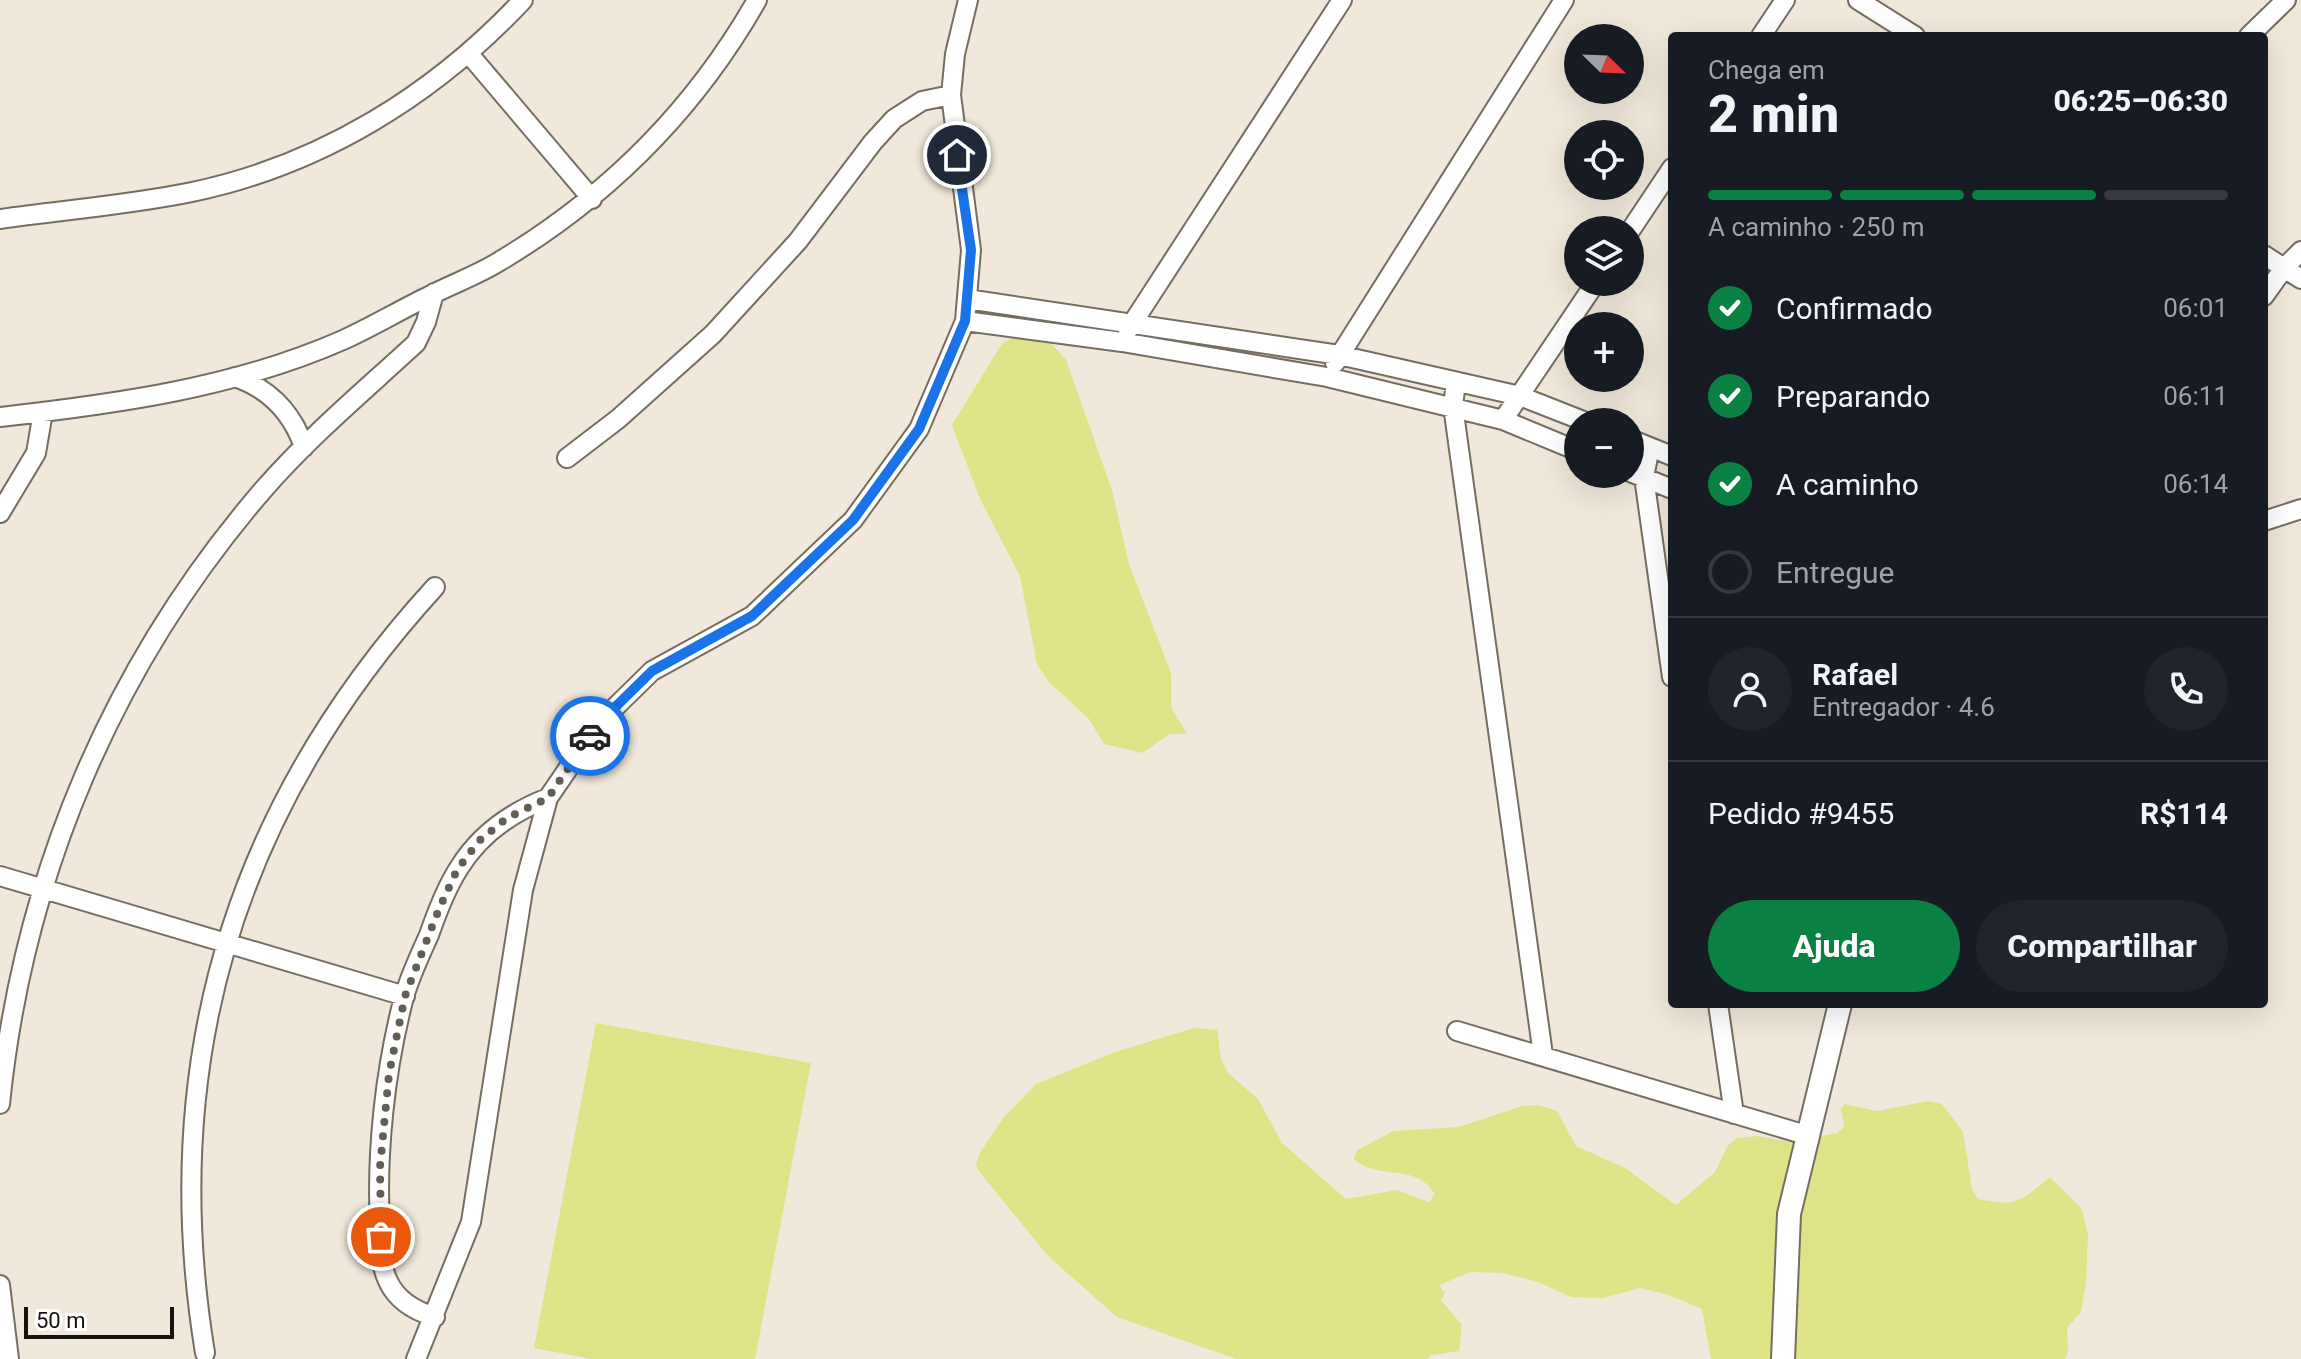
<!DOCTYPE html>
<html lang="pt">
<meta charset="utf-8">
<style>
body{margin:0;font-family:Roboto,sans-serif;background:#20242c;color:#f1f3f6;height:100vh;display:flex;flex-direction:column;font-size:30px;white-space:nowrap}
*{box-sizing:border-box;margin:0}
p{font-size:26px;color:#9ea1a6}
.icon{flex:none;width:44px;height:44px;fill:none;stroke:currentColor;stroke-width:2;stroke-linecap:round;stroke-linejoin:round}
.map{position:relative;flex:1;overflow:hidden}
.drawer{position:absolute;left:1668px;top:32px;width:600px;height:976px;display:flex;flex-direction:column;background:#171b24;border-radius:8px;box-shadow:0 8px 32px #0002}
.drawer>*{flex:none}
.needle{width:52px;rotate:113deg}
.buttons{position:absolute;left:1564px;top:24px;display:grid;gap:16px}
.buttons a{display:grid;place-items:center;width:80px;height:80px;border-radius:50%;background:#171b24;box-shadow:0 8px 32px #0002;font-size:40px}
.scale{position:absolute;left:24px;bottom:20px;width:150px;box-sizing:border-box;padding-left:8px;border:4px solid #16130e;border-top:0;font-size:22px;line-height:28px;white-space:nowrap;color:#16130e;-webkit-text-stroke:6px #fff;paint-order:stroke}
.pin{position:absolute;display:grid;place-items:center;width:68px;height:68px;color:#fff;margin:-34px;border:4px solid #fff;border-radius:50%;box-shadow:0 2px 8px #0007}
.courier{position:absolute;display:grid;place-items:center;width:80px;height:80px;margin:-40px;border:6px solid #1a73e8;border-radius:50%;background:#fff;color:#222;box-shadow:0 2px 10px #0007}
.overview em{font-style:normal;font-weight:800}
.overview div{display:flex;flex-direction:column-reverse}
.overview{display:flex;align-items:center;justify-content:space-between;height:136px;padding:0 40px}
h1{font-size:52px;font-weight:800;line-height:60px}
.bar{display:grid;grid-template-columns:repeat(4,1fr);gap:12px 8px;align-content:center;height:96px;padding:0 40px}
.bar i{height:10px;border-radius:6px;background:#363941}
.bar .on{background:#0b8043}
.bar p{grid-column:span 4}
.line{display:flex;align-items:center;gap:20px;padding:0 40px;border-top:2px solid #363941}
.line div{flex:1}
.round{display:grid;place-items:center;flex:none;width:84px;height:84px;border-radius:42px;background:#20242c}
ol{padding:0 40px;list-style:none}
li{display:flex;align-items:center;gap:24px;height:88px}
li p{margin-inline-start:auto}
li .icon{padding:8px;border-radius:50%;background:#0b8043;color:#fff;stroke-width:4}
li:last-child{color:#9ea1a6}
li i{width:44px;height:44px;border:4px solid #363941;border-radius:50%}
.action{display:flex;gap:16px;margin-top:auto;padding:16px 40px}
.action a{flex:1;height:92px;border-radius:48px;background:#0b8043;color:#fff;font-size:32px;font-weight:800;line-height:92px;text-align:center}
.action a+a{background:#20242c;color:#f1f3f6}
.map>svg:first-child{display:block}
</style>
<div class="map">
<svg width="2301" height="1359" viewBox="0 0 2301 1359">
<rect width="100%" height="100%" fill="#f0e8da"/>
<path fill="#dfe388" d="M1034,323L1066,360L1112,490L1129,564L1171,673V707L1187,734H1170L1142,753L1104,744L1089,719L1048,681L1037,664L1020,576L980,499L952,425L1001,345Z
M596,1023L811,1063L755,1359H591L534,1348Z
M1194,1028L1217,1030L1221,1058L1228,1073L1258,1099L1282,1143L1346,1199L1397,1190L1429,1202L1435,1194C1416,1162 1378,1181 1354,1159L1357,1150L1394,1131L1459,1127L1522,1106L1539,1105L1557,1111L1576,1146L1625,1168L1676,1205L1715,1172L1728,1145L1737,1138L1757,1136L1790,1142L1837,1133L1844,1127L1841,1108L1845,1104L1877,1111L1928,1101L1942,1104L1963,1132L1972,1189L1978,1199C2019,1207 2019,1202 2050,1177L2082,1209L2088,1235L2086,1282L2081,1312L2067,1328L2068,1351L2065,1359H1711L1702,1309L1669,1295L1640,1288L1603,1298L1571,1297L1538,1282L1503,1273L1471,1272L1439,1285L1445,1293L1441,1300L1462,1325L1459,1351L1432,1355L1427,1359H1236L1117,1317L1048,1256L978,1170L976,1163L981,1151L1004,1117L1036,1084L1115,1052Z"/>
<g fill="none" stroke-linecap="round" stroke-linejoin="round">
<defs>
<path id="minor" d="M1858,0L1915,36
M1761,36L1785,0
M2249,36L2286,0
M469,54L592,199
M0,219C64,210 129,205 192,192C321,165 434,95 523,0
M1630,231L1672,168
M2264,255L2301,279
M2264,296L2284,268L2301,251
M967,299L1339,355L1520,396L1586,422
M965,321L1122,342L1327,377L1503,420L1578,451
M1128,330L1342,0
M1335,363L1564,0
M235,377C270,389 292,412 304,447
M1456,382L1453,406L1543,1055
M0,417C116,404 234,388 343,340C372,327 400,310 429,296C452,284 478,275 500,261C607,197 695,109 757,0
M1503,420L1596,282
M1630,439L1672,456
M1650,447L1644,477L1672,677
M567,458L618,419L713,334L798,241L873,142L894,119L922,101L951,95
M1630,472L1672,489
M0,513L36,453L43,412
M2264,521L2301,509
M0,876L405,996
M1718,1004L1734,1114
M1457,1031L1806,1135
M0,1104C23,876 113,664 263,490C309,437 364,391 416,343L426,322L434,293
M0,1285L9,1359
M435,1317C415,1311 397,1301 388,1281C380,1265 381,1245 380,1227C376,1152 385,1070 404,997C410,976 420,955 429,935C437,912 446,888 459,868C480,834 512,812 548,798
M205,1353C157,1060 235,806 435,587
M416,1359L471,1222L523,890L548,798L600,722L652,671L752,616L853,520L919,429L965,321L971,250L951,95L955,54L968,0"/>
<path id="tertiary" d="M1783,1359L1789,1214L1840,1004"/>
</defs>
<use href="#minor" stroke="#756d61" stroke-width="22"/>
<use href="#tertiary" stroke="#756d61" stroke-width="26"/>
<use href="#minor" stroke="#fff" stroke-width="18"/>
<use href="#tertiary" stroke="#fff" stroke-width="22"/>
</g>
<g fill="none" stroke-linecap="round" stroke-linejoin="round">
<path stroke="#625e55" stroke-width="8" stroke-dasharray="0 14.4" d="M381,1237L380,1167L389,1074L405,996L439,909L457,870L479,841L507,818L548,798L590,736"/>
<path stroke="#1a73e8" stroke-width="10" d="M590,736L600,722L652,671L752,616L853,520L919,429L965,321L971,250L957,155"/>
</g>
</svg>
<div class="buttons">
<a><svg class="needle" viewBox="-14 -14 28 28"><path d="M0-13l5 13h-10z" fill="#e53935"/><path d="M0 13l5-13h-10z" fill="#9ea1a6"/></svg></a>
<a><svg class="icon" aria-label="locate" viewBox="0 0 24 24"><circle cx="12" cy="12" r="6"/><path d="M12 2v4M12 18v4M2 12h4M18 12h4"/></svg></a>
<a><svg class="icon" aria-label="layers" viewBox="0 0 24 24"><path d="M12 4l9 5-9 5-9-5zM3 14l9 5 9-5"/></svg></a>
<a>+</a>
<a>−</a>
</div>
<div class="scale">50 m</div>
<div class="pin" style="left:381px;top:1237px;background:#ea580c"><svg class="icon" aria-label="bag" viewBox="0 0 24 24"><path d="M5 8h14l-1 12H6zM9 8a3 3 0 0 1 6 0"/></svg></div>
<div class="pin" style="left:957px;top:155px;background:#1f2937"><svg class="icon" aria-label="home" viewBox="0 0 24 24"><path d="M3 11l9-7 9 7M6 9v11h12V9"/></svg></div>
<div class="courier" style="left:590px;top:736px"><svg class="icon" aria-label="car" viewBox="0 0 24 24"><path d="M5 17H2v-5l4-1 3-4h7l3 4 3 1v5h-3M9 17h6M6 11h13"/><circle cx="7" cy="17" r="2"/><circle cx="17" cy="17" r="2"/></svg></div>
<section class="drawer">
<div class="overview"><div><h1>2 min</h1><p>Chega em</p></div><em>06:25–06:30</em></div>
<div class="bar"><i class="on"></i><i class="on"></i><i class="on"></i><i></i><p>A caminho · 250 m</p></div>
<ol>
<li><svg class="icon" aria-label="check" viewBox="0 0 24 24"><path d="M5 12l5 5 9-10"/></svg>Confirmado<p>06:01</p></li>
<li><svg class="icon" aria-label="check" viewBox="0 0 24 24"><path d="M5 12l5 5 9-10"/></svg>Preparando<p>06:11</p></li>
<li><svg class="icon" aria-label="check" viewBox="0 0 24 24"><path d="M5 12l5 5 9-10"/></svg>A caminho<p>06:14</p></li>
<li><i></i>Entregue</li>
</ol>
<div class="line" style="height:144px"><a class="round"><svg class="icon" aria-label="person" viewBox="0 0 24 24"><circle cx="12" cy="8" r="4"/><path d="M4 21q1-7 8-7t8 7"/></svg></a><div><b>Rafael</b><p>Entregador · 4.6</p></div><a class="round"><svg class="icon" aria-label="phone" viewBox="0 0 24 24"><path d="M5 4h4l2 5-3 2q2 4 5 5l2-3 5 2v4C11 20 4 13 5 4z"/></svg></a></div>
<div class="line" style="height:104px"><div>Pedido #9455</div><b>R$114</b></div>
<div class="action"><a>Ajuda</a><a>Compartilhar</a></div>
</section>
</div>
